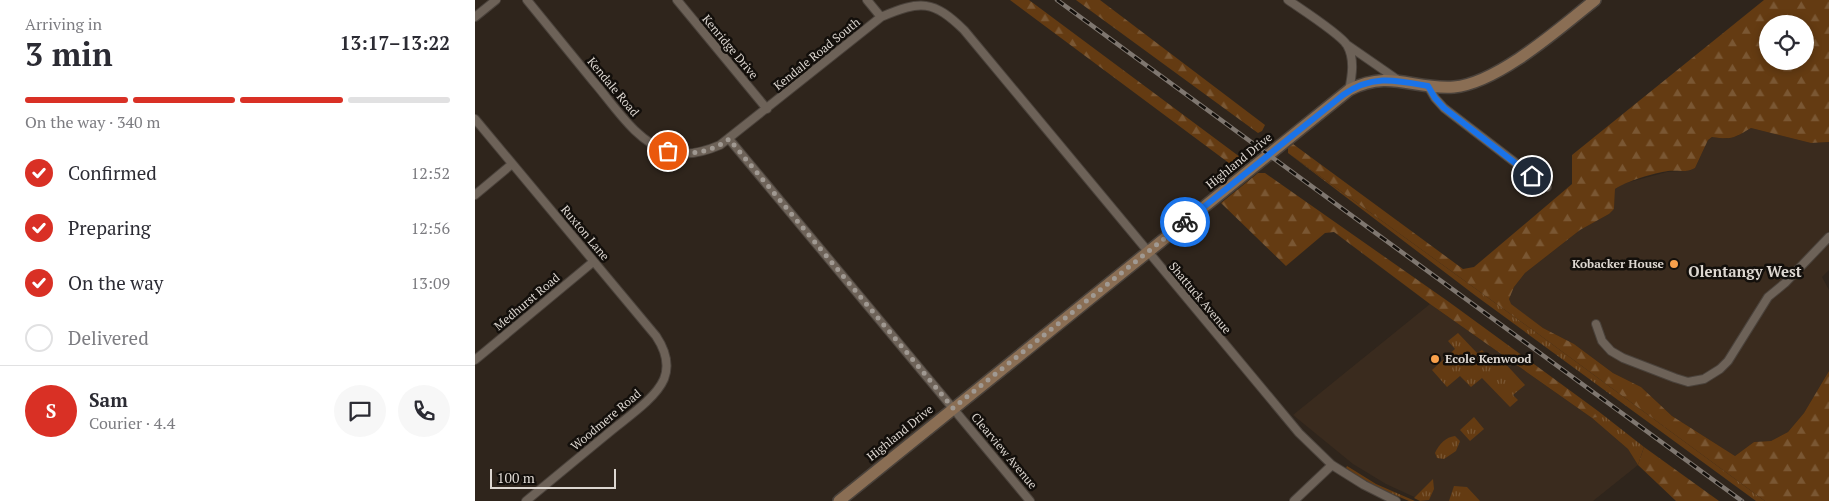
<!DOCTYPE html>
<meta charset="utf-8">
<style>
body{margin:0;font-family:"PT Serif",serif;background:#f7f7f7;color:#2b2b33;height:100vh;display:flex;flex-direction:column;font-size:19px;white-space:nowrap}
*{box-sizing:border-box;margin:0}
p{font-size:16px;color:#7c7c81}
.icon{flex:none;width:28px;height:28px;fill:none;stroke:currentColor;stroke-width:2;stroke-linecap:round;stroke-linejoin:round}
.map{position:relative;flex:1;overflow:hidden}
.panel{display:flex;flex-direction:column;background:#fff;width:475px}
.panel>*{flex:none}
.buttons{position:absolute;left:1284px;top:15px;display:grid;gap:10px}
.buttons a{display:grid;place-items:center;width:55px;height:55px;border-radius:50%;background:#fff;box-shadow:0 2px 8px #0003;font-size:25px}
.scale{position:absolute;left:15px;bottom:12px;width:126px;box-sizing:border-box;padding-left:5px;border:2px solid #ddd7d1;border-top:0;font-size:14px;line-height:18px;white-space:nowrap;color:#ddd7d1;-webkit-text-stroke:4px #130f0b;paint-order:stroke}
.pin{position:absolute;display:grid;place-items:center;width:42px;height:42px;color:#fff;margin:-21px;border:2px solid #fff;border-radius:50%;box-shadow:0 1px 5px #0007}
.courier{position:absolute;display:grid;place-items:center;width:50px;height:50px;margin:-25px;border:4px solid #1a73e8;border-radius:50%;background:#fff;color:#222;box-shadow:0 1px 6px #0007}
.summary em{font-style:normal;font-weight:800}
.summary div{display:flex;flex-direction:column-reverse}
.summary{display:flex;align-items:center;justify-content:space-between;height:85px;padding:0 25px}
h1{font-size:32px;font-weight:800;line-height:38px}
.bar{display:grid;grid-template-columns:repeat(4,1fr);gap:8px 5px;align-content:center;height:60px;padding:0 25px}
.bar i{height:6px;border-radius:4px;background:#e1e1e2}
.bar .selected{background:#d93025}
.bar p{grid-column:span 4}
.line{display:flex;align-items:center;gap:12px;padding:0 25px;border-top:1px solid #e1e1e2}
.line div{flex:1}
.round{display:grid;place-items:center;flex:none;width:52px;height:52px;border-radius:26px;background:#f7f7f7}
ol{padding:0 25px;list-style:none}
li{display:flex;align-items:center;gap:15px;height:55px}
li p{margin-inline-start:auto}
li .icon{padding:5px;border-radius:50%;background:#d93025;color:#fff;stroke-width:4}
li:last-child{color:#7c7c81}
li i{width:28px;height:28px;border:2px solid #e1e1e2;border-radius:50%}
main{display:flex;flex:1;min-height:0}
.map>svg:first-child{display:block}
</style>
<main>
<section class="panel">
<div class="summary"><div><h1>3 min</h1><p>Arriving in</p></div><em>13:17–13:22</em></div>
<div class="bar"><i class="selected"></i><i class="selected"></i><i class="selected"></i><i></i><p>On the way · 340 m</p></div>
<ol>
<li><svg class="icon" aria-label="check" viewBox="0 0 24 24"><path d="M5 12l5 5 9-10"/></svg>Confirmed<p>12:52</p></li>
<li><svg class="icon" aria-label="check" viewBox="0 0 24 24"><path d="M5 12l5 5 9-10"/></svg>Preparing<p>12:56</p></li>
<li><svg class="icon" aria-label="check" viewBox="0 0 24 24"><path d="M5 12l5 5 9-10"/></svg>On the way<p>13:09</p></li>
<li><i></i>Delivered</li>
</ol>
<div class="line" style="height:90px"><b class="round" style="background:#d93025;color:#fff">S</b><div><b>Sam</b><p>Courier · 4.4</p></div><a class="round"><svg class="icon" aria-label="chat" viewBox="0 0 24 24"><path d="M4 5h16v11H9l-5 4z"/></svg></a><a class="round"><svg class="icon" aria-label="phone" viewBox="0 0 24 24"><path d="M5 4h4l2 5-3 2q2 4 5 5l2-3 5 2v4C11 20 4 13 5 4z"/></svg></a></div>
</section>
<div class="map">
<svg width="1354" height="501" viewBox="0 0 1354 501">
<defs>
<pattern id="grass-tufts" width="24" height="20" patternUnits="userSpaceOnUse" patternTransform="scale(1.25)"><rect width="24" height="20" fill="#643b12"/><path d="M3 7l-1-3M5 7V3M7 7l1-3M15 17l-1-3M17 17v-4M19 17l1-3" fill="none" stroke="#7a5733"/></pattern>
<pattern id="forest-firs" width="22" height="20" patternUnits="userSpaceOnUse" patternTransform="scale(1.25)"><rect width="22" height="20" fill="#643b12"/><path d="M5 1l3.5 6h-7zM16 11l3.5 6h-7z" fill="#7a5733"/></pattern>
</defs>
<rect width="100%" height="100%" fill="#2f251c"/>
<path fill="#3a2b1e" d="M1276,128L1336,143L1354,142V270L1347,277L1354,290V371L1329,413L1313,432L1296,441L1279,442L1260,456L1197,416L1166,387L1138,373L1099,344L1068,328L1035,304L1034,299L1039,287L1050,273L1105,230L1134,214L1139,209L1140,189L1147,184L1192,172L1216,170L1220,168L1233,140L1238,137L1252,139L1262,136Z
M955,304L1117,418L1153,449L1163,465L1118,501H948L911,484L878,464L818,415Z"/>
<path fill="url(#grass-tufts)" d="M813,153L1066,336L1290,501H1281L1001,296Z
M983,333L1002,353L1007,350L1022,366L1028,361L1050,385L1038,395L1043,400L1035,407L1007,378L996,387L985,376L972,387L957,370L980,349L973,341Z
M1123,411L1169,447L1163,465L1153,449L1117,418L1122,417Z
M999,417L1009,429L995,441L985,430Z
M980,436L985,441L981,451L969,459L962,458L960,453C964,444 971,437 980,436Z
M872,466L901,484L940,501H934C912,492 891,482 871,468Z
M958,479L959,489L954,500L945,501L939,498Z
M979,486L992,487L1005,501H974Z"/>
<path fill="url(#forest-firs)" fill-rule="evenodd" d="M535,0H554L765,157L768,162L762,169Z
M601,0H625L790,125L787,131L783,133Z
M1289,0H1354V142L1336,143L1276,128C1259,138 1257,140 1237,137L1233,140L1220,168C1212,173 1202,170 1193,171C1179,173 1152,181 1140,189L1139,209L1134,214L1105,230L1050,273L1039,287L1034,299L1036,304L1068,328L1099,344L1138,373L1166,387L1197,416L1260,456L1279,442L1296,441L1313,432L1329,413L1354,371V501H1290L1066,336L813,153V148L818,144L988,269L999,267L1097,184V155ZM1292,24H1330V61H1292Z
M783,173H790L974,302L1123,411V417L1117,418L955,304L859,232L850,233L811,266L746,203Z
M1169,447L1244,501H1201L1163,465Z"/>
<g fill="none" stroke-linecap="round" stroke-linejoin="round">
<defs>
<path id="street" d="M52,0C74,27 96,54 118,81C139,105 161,142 193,151C211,157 229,152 245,145L406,17C446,0 458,0 489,30L824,433L857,465L889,485L921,501
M202,0L292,109
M392,0L406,17
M813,0C826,9 865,34 872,45C880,59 877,76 874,90
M0,17L21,0
M871,44L923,80
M953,86L960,98L969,108L1072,187
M0,119L181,336C189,348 195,364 189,379C180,400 148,420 131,435C104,457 78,479 51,501
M254,139L555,501
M0,195L37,164
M1121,324L1127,341L1136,351L1148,358L1200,378L1213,382L1229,379L1245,369L1253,361L1293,297L1310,283L1354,237
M0,360L118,262
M819,501L857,465"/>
<path id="secondary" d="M364,501L874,90C916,69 937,90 979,87C1023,83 1085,28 1120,0"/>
</defs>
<use href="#street" stroke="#4a423b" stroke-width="10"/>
<use href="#secondary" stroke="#4a423b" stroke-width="14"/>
<use href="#street" stroke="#6d6258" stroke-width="8"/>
<use href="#secondary" stroke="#8a6e54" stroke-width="11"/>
<defs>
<path id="rail" d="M582,0L1267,501"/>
</defs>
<use href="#rail" stroke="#7f7770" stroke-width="4.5"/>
<use href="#rail" stroke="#130f0b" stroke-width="2.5" stroke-dasharray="8" stroke-linecap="butt"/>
</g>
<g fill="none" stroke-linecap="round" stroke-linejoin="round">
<path stroke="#a09992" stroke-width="5" stroke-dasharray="0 9" d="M193,151C215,155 235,153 254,139L478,408L710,222"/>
<path stroke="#1a73e8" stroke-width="6" d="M710,222L868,95C897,74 921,80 953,86L960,98L969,108L1057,176"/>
</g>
<g fill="#f8a04b" stroke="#130f0b" stroke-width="2">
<circle cx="1199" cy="264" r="5"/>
<circle cx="960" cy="359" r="5"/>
</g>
<g text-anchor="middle" stroke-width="5" stroke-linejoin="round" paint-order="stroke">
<g font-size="12" fill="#ddd7d1" stroke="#130f0b">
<text transform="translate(255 47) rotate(50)" y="4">Kenridge Drive</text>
<text transform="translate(342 54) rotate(-39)" y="4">Kendale Road South</text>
<text transform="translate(138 87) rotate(50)" y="4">Kendale Road</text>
<text transform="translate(764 161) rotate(-39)" y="4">Highland Drive</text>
<text transform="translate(110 233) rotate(50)" y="4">Ruxton Lane</text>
<text transform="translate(725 298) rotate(50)" y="4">Shattuck Avenue</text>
<text transform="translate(52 302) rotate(-40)" y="4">Medhurst Road</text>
<text transform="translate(131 420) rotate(-40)" y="4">Woodmere Road</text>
<text transform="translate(425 433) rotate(-39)" y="4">Highland Drive</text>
<text transform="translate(529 451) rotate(50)" y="4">Clearview Avenue</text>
</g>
<g font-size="12" font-weight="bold" fill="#ddd7d1" stroke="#130f0b" text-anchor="end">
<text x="1189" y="268">Kobacker House</text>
<text x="970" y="363" text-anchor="start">Ecole Kenwood</text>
</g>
<g font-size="15" font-weight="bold" fill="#ddd7d1" stroke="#130f0b">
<text x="1270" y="277">Olentangy West</text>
</g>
</g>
</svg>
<div class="buttons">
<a><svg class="icon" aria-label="locate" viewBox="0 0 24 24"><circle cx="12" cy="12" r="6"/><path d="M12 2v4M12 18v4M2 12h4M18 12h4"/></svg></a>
</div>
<div class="scale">100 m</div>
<div class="pin" style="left:193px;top:151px;background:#ea580c"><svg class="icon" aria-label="bag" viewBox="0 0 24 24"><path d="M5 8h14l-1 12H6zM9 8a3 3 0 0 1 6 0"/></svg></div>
<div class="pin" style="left:1057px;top:176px;background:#1f2937"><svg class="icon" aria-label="home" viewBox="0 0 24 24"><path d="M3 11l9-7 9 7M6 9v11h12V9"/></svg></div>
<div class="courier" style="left:710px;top:222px"><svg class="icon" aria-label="bike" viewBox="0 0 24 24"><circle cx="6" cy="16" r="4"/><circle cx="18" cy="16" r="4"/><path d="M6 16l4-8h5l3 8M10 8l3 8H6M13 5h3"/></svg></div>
</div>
</main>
